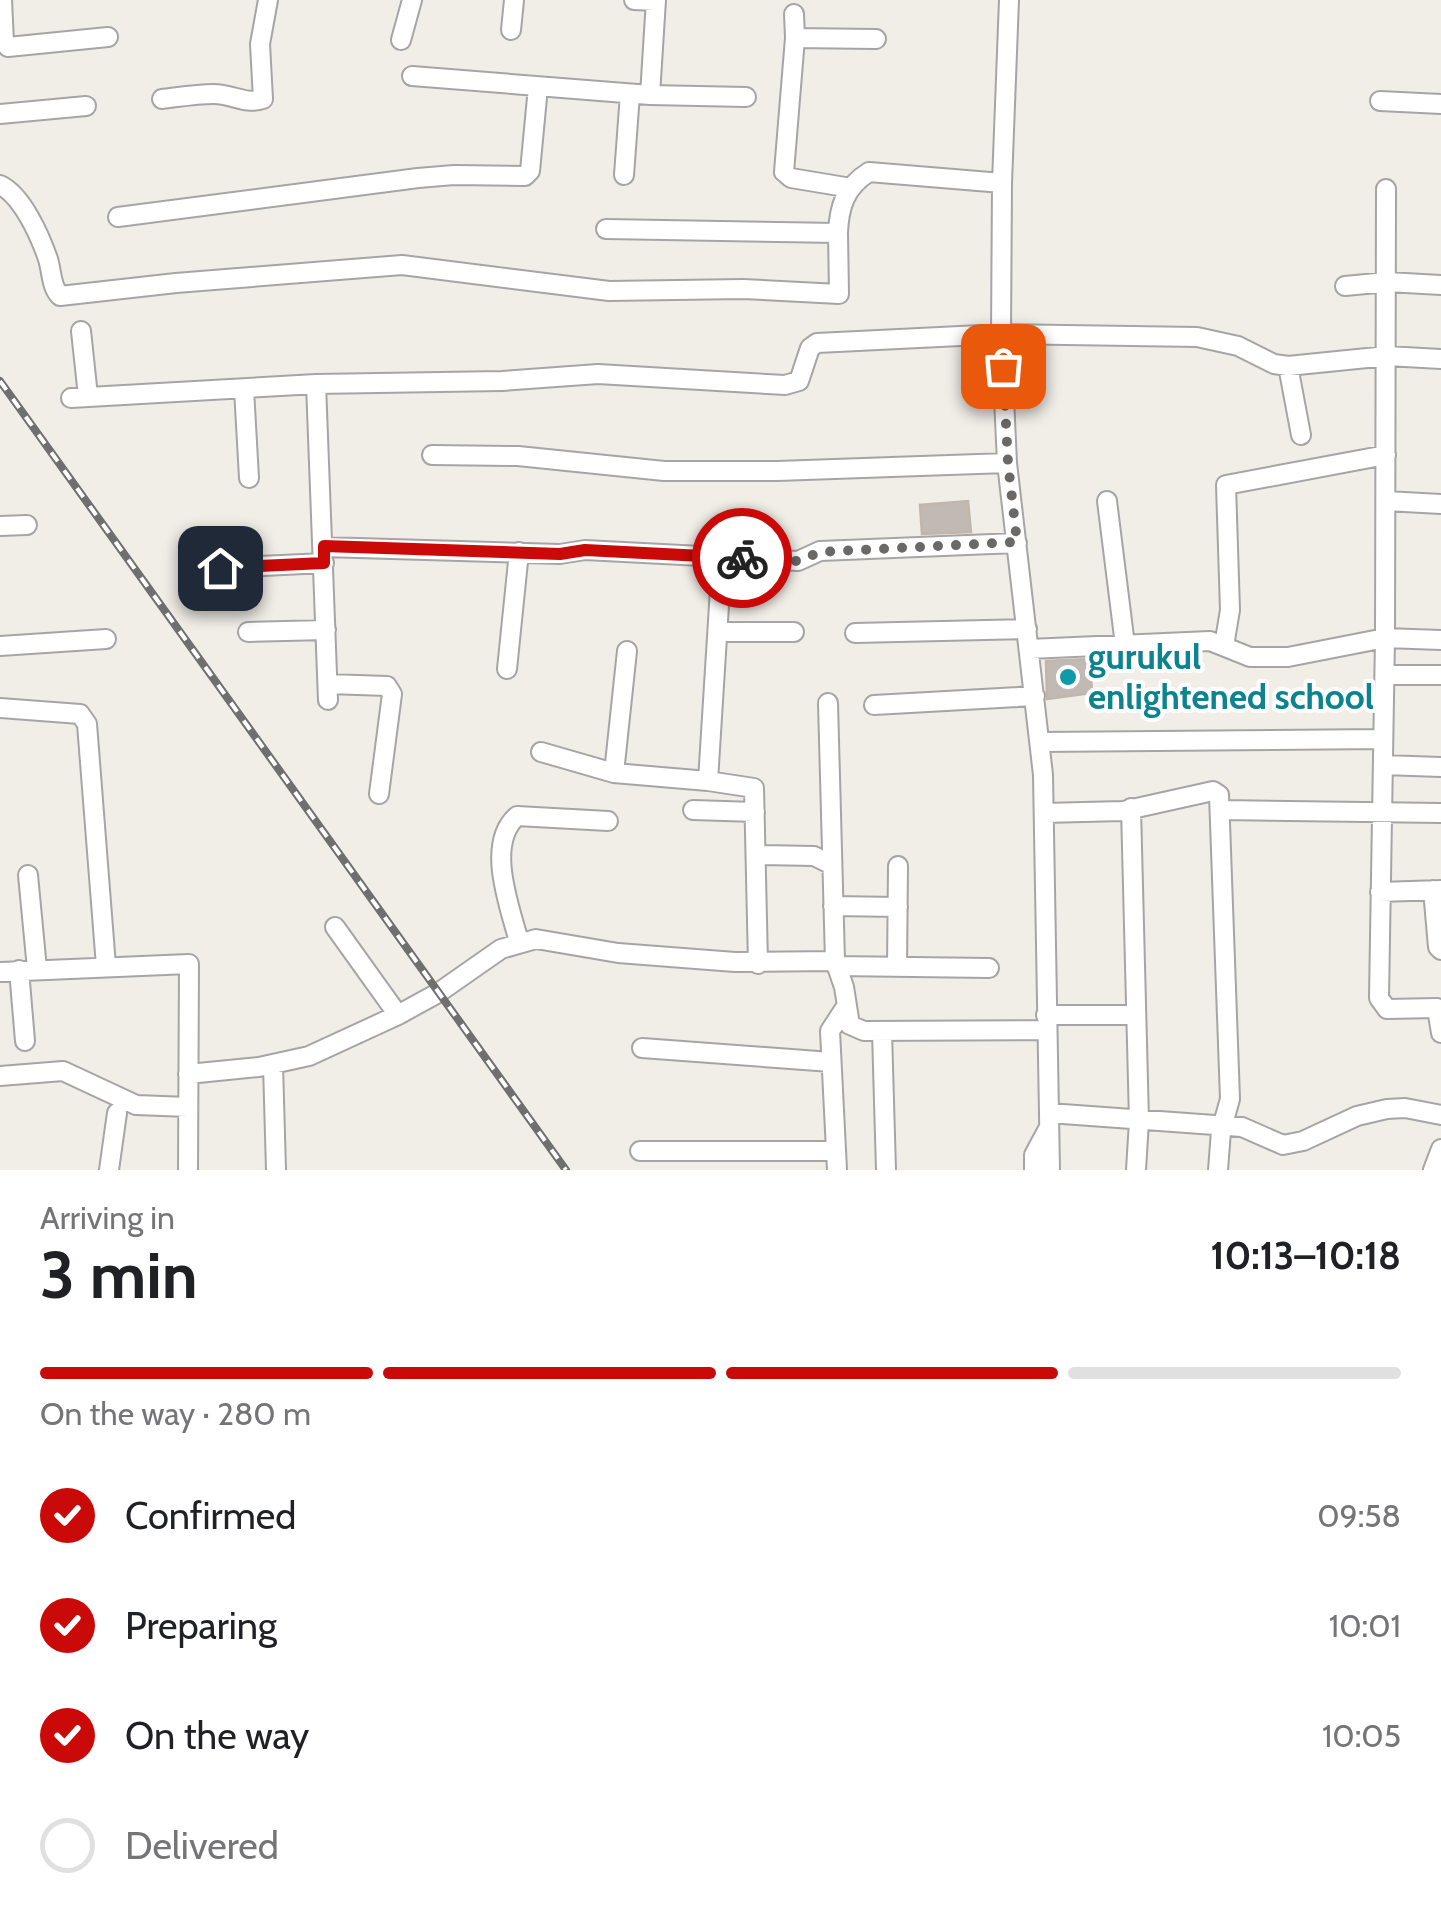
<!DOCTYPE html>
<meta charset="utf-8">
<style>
body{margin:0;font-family:Cabin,sans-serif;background:#f2f2f2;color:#202124;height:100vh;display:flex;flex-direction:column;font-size:38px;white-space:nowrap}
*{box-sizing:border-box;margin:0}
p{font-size:32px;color:#757577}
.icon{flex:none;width:55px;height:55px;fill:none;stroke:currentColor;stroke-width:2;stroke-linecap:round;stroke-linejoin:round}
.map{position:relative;height:1170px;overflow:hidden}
.panel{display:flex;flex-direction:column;background:#fff;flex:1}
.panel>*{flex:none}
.pin{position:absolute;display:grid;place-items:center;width:85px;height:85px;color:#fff;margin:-42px;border-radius:20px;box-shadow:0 5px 15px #0006}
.courier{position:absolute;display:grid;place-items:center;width:100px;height:100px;margin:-50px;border:8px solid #c90a09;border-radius:50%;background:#fff;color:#222;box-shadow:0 2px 12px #0007}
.headline em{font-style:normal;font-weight:700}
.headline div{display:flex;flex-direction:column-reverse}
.headline{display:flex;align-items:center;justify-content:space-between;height:170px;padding:0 40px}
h1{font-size:65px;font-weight:700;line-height:75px}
.bar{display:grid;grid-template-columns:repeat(4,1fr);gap:15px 10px;align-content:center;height:120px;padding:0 40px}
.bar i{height:12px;border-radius:8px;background:#e0e0e0}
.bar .on{background:#c90a09}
.bar p{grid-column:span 4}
ol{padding:0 40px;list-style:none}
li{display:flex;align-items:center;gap:30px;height:110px}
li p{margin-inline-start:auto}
li .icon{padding:10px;border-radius:50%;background:#c90a09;color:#fff;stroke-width:4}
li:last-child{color:#757577}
li i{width:55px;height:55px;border:5px solid #e0e0e0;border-radius:50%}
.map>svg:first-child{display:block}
</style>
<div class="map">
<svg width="1441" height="1170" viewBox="0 0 1441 1170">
<rect width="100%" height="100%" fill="#f1eee8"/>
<path fill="#c1bab4" stroke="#c2b5ab" stroke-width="2.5" d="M968,501L971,532L922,534L920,505Z
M1090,659L1092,693L1047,699L1046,661Z"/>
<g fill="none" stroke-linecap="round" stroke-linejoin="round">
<defs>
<path id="minor" d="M2,0L4,42L8,47L108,37
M634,0L656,1
M1009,0L1002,183L1001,334L1007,463L1043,775L1050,1170
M794,14L795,38L784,172L791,178L851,188
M511,30L514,0
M795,38L876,39
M401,40L412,0
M412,76L650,95L656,0
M650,95L746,97
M162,99C179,97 196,94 214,94C232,94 246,105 263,99L260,44L268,0
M1380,101L1441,104
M0,114L86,106
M624,175L630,94
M0,185C22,195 40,236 48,259C52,272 51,287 60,296L176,283L402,265L609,291L743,289L839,294L838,233
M1386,189L1385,638L1379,998L1387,1009L1437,1008L1441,1033
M118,217L418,178L454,175L525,176L530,171L538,87
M606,229L838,233C839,207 845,187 869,172L1002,183
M1345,286L1387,282L1441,285
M81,331L88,396
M1288,366L1301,435
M316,384L328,700
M244,389L249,478
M71,398L316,384L502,381L598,374L785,385L799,381L810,348L817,343L1001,334L1197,337L1238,346L1274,364L1288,366L1387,356L1441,359
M432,455L518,456L664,471H777L1007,463
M1107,501L1125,645
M1386,501L1441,504
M0,526L27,525
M324,547L560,554L585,550L798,561L820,551L1017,543
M220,568L324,563
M248,632L326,630
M718,632H794
M855,633L1027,629
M0,646L106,639
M1224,646L1230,610L1226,485L1386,455
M1029,649L1210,641L1250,657H1288L1385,638L1441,640
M507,669L519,552
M1385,675H1441
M328,684L387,686L392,694L379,794
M828,703L835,961
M874,705L1035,696
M0,708L80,714L87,724L106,966
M1040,742L1383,739
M541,752L614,773L708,781L722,557
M1383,765L1441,767
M614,773L627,651
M708,781L754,788L758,964
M1131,808L1139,1121L1136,1170
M693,810L755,812
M1222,810L1441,813
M1044,813L1123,811L1213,791L1219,795L1230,1099L1221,1131L1218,1170
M756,855L814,856L832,865
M28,875L37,969
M1433,890L1438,947L1441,950
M1380,892L1441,890
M833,906L898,907
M335,927L398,1015
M519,942C510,907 485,844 517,816L608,821
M836,966L989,968
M897,967L898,866
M19,970L25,1041
M0,972L189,964L188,1170
M1046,1015H1136
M882,1032L886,1170
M642,1048L831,1062
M273,1065L276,1170
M188,1074L259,1067L309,1056L398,1015L438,993L501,949L536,939L618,953L735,962L835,961L844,987L850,1025L864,1031L1046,1030
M0,1076L63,1071L136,1105L188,1107
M1049,1113L1242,1127L1283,1145L1303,1141L1357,1116L1387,1109L1405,1108L1441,1115
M640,1151H835
M109,1170L117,1113
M837,1170L830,1031L845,1008
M1034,1170V1155L1048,1129
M1433,1170L1441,1149"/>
</defs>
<use href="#minor" stroke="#a5a5a5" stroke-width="22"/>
<use href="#minor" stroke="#fff" stroke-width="18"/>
<defs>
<path id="rail" d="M0,381L566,1170"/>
</defs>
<use href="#rail" stroke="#6f6f6f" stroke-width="8"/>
<use href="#rail" stroke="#fff" stroke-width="4" stroke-dasharray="11" stroke-linecap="butt"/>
</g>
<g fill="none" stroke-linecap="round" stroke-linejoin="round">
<path stroke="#6a6967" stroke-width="10" stroke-dasharray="0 18" d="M742,558L798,561L820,552L1017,542L1008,463L1003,366"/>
<path stroke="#c90a09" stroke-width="12" d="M220,568L324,563V546L560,554L585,550L742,558"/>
</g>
<circle fill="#0f9aa8" stroke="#fff" stroke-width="4" cx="1068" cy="677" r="10"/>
<g text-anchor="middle" stroke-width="8" stroke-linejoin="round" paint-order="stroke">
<g font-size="35" font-weight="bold" fill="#0d838f" stroke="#fff" text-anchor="start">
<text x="1088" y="669">gurukul<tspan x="1088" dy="40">enlightened school</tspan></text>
</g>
</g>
</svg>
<div class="pin" style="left:1003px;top:366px;background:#ea580c"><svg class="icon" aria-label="bag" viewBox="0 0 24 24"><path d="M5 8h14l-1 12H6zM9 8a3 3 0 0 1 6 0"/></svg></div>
<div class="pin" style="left:220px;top:568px;background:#1f2937"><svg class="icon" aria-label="home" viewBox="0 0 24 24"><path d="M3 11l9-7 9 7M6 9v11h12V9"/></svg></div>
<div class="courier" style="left:742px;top:558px"><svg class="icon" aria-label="bike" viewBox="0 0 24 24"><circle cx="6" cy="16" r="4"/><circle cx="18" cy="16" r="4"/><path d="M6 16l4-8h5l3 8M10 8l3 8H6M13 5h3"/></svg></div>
</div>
<section class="panel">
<div class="headline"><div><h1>3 min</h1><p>Arriving in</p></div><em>10:13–10:18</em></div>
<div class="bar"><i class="on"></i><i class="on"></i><i class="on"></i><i></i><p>On the way · 280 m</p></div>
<ol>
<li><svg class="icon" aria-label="check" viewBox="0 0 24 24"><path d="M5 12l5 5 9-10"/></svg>Confirmed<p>09:58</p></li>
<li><svg class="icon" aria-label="check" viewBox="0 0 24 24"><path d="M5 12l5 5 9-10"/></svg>Preparing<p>10:01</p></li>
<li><svg class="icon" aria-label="check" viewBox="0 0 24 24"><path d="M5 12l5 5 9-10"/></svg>On the way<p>10:05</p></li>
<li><i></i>Delivered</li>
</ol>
</section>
